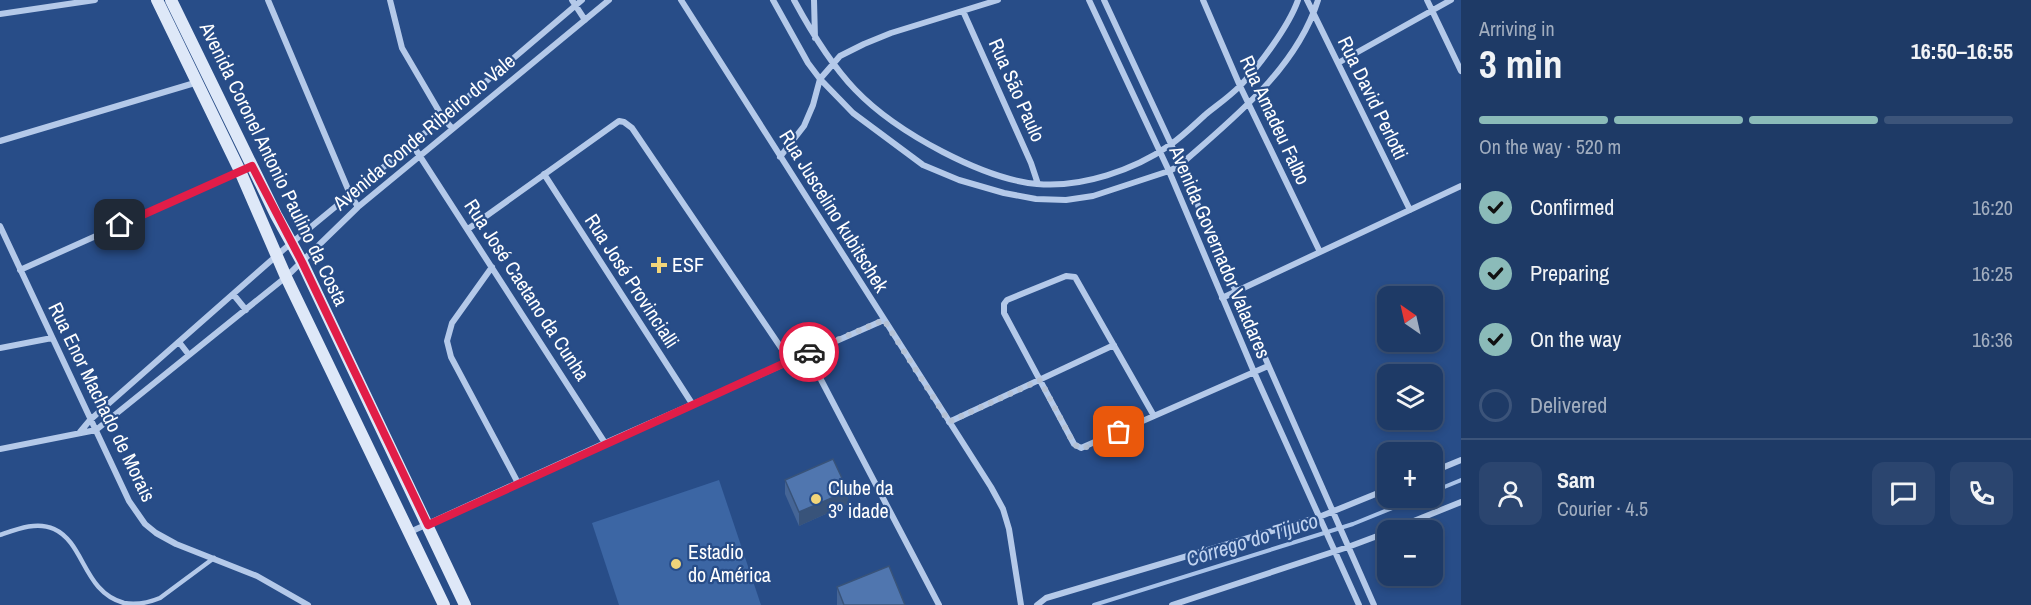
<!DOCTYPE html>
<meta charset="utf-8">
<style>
body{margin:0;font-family:"Archivo Narrow",sans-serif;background:#2b456f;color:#f1f3f6;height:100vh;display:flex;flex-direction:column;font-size:22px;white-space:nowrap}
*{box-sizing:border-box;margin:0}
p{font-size:20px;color:#a1adbf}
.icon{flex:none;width:33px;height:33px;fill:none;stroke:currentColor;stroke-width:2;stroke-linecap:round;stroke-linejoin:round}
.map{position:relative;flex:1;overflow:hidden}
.sheet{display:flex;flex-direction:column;background:#1e3a66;width:570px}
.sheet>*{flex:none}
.needle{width:39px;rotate:326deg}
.buttons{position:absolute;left:1377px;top:286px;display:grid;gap:12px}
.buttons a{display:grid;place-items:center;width:66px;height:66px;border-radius:12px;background:#1e3a66;box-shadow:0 3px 9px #0003,0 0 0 2px #3c547a;font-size:30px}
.pin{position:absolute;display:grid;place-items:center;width:51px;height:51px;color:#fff;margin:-26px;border-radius:12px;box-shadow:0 3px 9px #0006}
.courier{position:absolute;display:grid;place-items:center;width:60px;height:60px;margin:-30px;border:4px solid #e11d48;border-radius:50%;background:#fff;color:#222;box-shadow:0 2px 8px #0007}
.summary em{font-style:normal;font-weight:800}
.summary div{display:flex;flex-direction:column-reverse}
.summary{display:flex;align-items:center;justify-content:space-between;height:102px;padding:0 18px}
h1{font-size:39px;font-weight:800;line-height:45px}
.bar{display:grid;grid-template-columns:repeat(4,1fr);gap:9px 6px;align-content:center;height:72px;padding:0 18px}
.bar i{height:8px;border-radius:4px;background:#3c547a}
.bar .selected{background:#8bbbb9}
.bar p{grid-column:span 4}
.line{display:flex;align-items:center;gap:15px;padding:0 18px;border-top:2px solid #3c547a}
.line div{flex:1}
.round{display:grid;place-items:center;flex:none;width:63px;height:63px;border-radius:12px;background:#2b456f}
ol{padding:0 18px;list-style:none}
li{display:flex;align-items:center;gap:18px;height:66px}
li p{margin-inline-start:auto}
li .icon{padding:6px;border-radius:50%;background:#8bbbb9;color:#111;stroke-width:4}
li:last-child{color:#a1adbf}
li i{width:33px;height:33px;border:3px solid #3c547a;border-radius:50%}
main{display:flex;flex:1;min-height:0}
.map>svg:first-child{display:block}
</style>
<main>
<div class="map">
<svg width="1461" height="605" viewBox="0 0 1461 605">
<rect width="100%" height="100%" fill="#284d88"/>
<path fill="#3c66a4" d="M719,480L761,605H619L592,523Z"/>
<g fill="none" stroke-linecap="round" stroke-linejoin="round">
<path stroke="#a9c3e9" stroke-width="4" d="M1432,492L1461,480
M1094,605L1353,524L1417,498"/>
<path stroke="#b4c9e9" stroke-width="4.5" d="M0,535C17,529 37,521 54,529C85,543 83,592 124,603C137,605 148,603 160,598L214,558"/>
<path stroke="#b4c9e9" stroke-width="6" d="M268,0L350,194L358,207
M390,0L402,48L443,118L452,128
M572,0L585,20
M681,0L991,487L1003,509L1009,529L1021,605
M773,0L808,63L820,79L853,113L923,165L959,180L1004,193L1036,199L1066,200L1093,196L1169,171L1179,166C1232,119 1296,70 1318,0
M794,0C835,76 866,112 943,152C972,167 1004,181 1037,184C1082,188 1134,170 1170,145C1183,136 1194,125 1205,115C1216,106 1229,97 1240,86C1259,66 1289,26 1298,0
M814,0L815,38
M1089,0L1169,171L1254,372L1359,605
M1104,0L1171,144L1374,605
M1203,0L1240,86L1320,252
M1307,0L1410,210
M1427,0L1461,71
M963,11L1031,163L1038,184
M0,14L95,0
M1338,63L1451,0
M0,141L198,82
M412,144L605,443
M780,157L804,126L813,105L820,79L840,56L864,44L891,33L998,0
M544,174L693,405
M0,226L129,501L145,524L156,533L176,544L257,576L308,605
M468,229L619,121L624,122L632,128L790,361
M492,267L452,323L447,341L451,357L518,483
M20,270L241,171
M233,294L246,310
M1222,298L1461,186
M179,342L189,355
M0,348L52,338
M807,353L939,605
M1154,416L1075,277L1066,276L1007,300L1004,304V313L1074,444L1081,448L1268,366
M949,422L1114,345
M80,432L90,420L283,250L443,118L582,0
M0,449L96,430L286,277L358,207L609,0
M1432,472L1461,460
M1389,531L1461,502
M410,532L605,443L884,320
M1037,605L1046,598L1319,517L1388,489
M1172,605L1348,547L1388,532"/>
<path stroke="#dee8f8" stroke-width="12" d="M157,0L240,171L286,277L444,605
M171,0L276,215L302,262L465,605"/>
</g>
<path fill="#456596" d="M785,480L848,504L799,526L785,494Z
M837,587L905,605H837Z"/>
<path fill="#38537a" d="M848,491V504L799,526V512Z"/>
<path fill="#5076af" stroke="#38537a" stroke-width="1.5" d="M833,459L848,491L799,512L785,480Z
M889,566L905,605H844L837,587Z"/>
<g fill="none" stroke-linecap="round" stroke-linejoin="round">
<path stroke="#b4c1d5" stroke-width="6" stroke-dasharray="0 10.8" d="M809,352L884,320L949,422L1040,380L1074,444L1078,447L1084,448L1119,432"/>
<path stroke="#e11d48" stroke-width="8" d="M120,225L252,166L302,262L428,525C554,467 682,410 809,352"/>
</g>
<g fill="#f1d57a" stroke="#284d88" stroke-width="2">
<path d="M656 256h6v6h6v6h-6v6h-6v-6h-6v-6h6z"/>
<circle cx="816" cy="499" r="6"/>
<circle cx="676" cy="564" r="6"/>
</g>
<g text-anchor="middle" stroke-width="4.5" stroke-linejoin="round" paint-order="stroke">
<g font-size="20" fill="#fff" stroke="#284d88">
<text transform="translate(1017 90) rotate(66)" y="7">Rua São Paulo</text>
<text transform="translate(1373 98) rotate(64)" y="7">Rua David Perlotti</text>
<text transform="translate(1275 120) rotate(65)" y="7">Rua Amadeu Falbo</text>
<text transform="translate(424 132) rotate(-40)" y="7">Avenida Conde Ribeiro do Vale</text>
<text transform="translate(274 164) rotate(64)" y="7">Avenida Coronel Antonio Paulino da Costa</text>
<text transform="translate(834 211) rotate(58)" y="7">Rua Juscelino kubitschek</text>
<text transform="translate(1220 252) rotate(67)" y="7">Avenida Governador Valadares</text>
<text transform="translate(632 281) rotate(57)" y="7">Rua José Provincialli</text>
<text transform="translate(527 290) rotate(57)" y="7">Rua José Caetano da Cunha</text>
<text transform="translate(102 402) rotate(64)" y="7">Rua Enor Machado de Morais</text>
</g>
<g font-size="20" fill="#fff" stroke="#284d88" text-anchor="start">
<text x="672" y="272">ESF</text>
<text x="828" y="495">Clube da<tspan x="828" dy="23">3º idade</tspan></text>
<text x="688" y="559">Estadio<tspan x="688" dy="23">do América</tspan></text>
</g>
<g font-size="21" font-style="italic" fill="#c0d3f0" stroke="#284d88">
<text transform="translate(1252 540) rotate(-17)" y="7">Córrego do Tijuco</text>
</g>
</g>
</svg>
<div class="buttons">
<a><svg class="needle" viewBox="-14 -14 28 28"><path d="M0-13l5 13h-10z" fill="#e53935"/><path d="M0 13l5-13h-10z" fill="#a1adbf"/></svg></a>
<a><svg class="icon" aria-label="layers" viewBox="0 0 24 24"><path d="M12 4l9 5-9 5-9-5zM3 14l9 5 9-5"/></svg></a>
<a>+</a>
<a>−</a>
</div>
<div class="pin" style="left:1119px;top:432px;background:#ea580c"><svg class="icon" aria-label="bag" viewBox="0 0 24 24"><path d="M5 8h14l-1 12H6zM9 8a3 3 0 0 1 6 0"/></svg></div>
<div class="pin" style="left:120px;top:225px;background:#1f2937"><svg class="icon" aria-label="home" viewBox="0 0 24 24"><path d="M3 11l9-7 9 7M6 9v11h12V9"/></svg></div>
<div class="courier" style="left:809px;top:352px"><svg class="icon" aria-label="car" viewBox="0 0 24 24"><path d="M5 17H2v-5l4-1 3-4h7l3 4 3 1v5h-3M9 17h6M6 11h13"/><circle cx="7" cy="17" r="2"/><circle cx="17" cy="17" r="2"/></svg></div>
</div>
<section class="sheet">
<div class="summary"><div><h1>3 min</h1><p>Arriving in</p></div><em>16:50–16:55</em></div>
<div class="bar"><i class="selected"></i><i class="selected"></i><i class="selected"></i><i></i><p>On the way · 520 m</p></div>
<ol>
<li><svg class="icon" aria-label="check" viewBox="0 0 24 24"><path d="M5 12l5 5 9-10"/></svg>Confirmed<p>16:20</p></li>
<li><svg class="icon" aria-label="check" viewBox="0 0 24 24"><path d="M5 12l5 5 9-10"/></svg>Preparing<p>16:25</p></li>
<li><svg class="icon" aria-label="check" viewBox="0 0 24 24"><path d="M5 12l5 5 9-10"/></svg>On the way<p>16:36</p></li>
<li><i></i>Delivered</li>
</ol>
<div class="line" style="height:108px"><a class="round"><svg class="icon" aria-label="person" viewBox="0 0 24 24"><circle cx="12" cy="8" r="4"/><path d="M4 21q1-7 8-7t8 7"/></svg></a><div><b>Sam</b><p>Courier · 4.5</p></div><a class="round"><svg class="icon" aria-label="chat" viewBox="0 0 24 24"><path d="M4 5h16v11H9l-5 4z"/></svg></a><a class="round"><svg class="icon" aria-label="phone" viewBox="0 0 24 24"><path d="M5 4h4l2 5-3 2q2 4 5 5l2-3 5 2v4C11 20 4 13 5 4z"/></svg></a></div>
</section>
</main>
